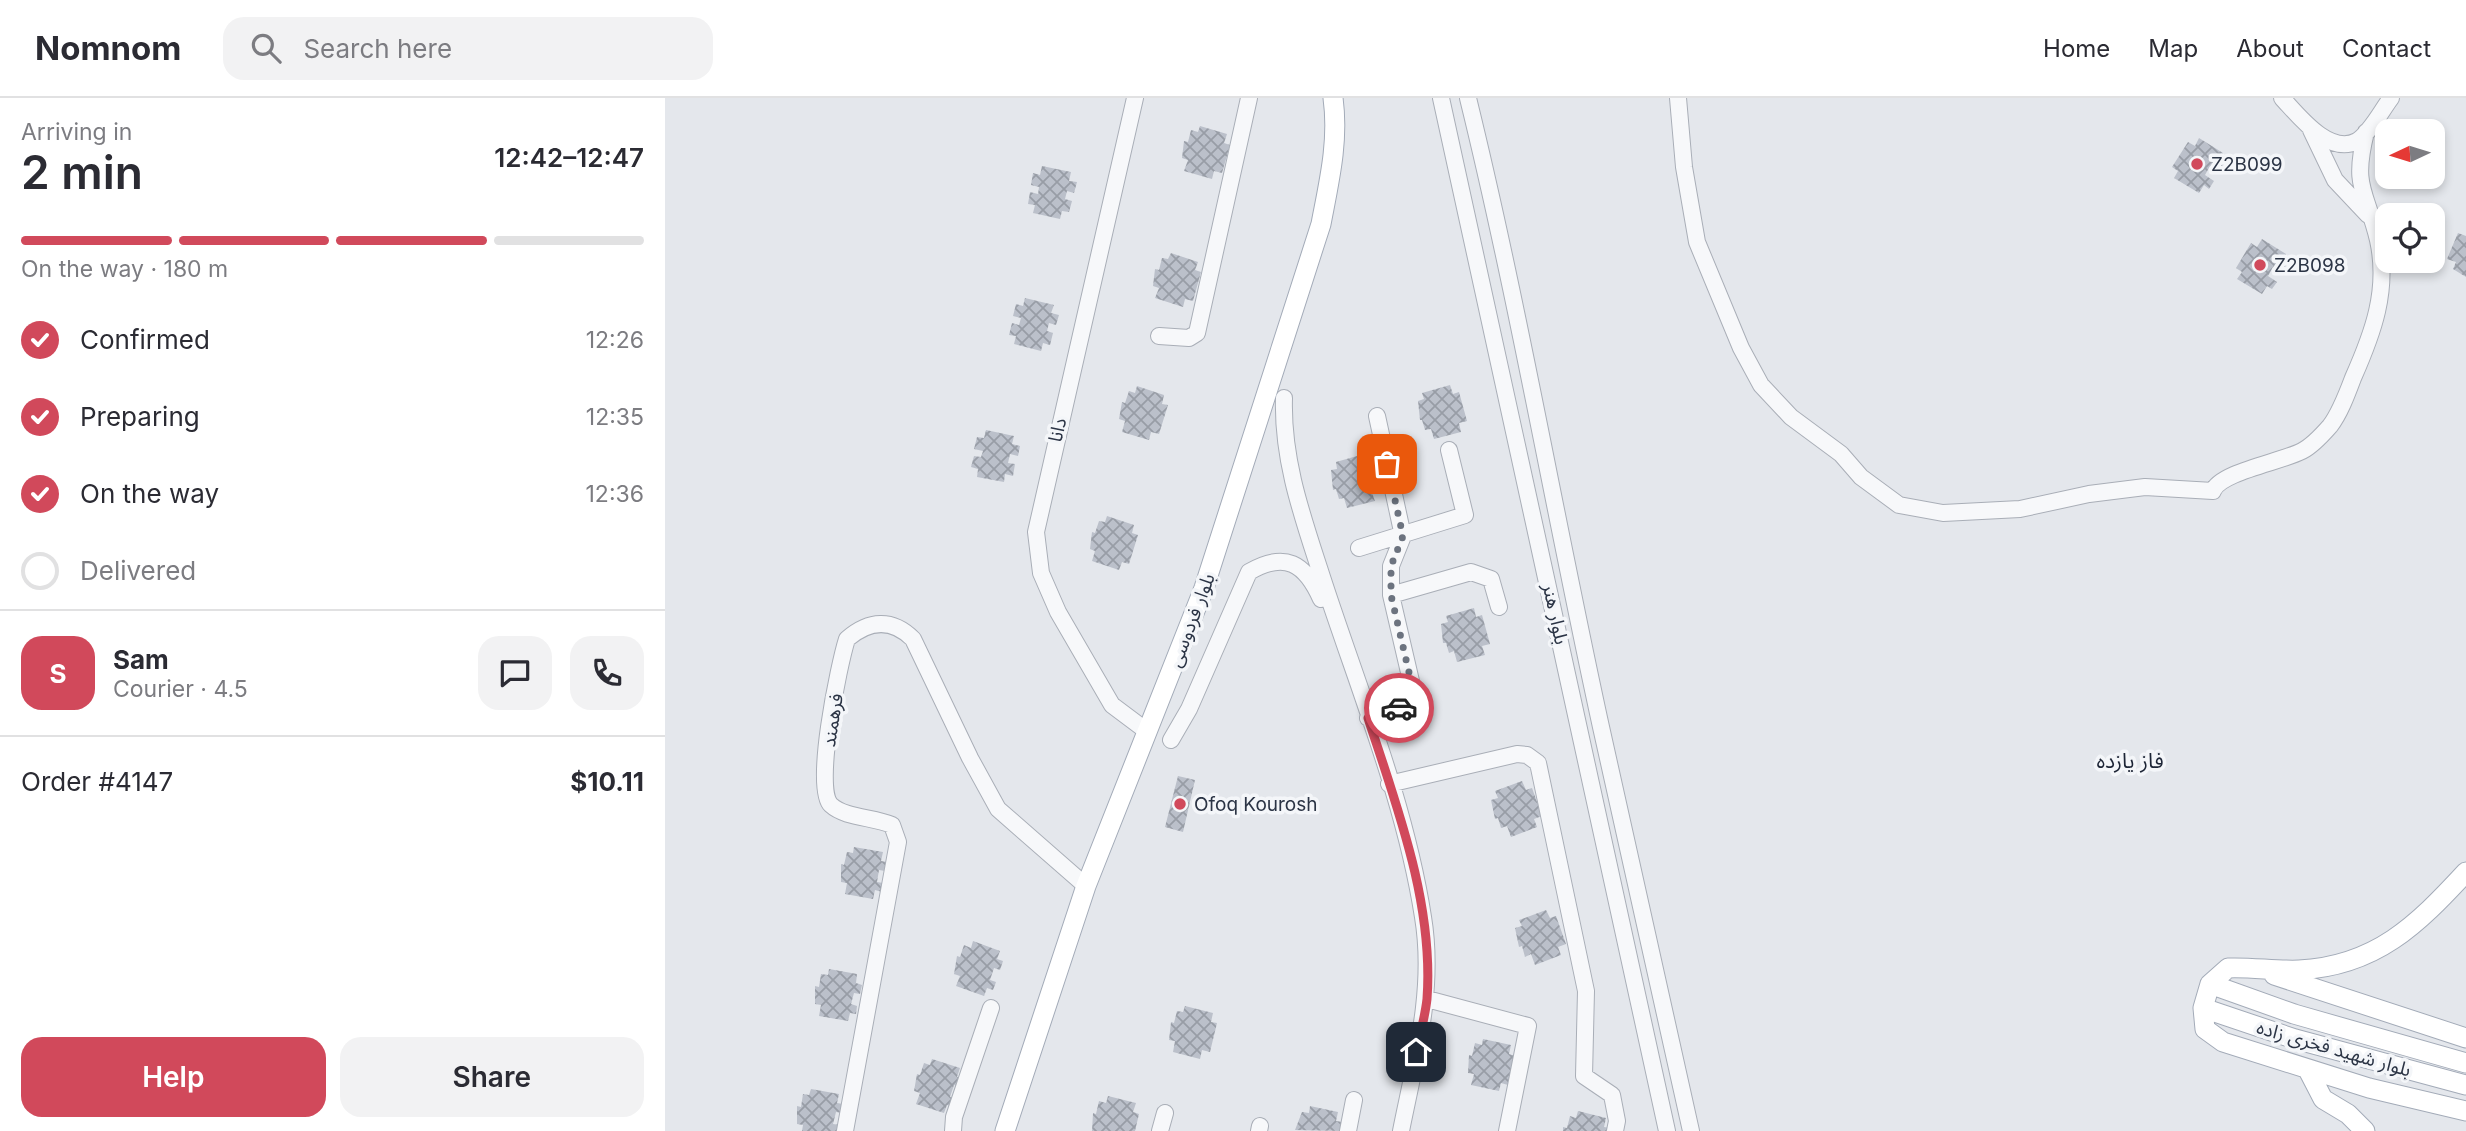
<!DOCTYPE html>
<meta charset="utf-8">
<style>
body{margin:0;font-family:Inter,"Noto Sans Arabic",sans-serif;background:#f2f2f3;color:#2b2b33;height:100vh;display:flex;flex-direction:column;font-size:26px;white-space:nowrap}
*{box-sizing:border-box;margin:0}
p{font-size:23px;color:#7c7c81}
.icon{flex:none;width:38px;height:38px;fill:none;stroke:currentColor;stroke-width:2;stroke-linecap:round;stroke-linejoin:round}
.map{position:relative;flex:1;overflow:hidden}
.panel{display:flex;flex-direction:column;background:#fff;width:665px}
.panel>*{flex:none}
.needle{width:46px;rotate:266deg}
.tools{position:absolute;left:1710px;top:21px;display:grid;gap:14px}
.tools a{display:grid;place-items:center;width:70px;height:70px;border-radius:14px;background:#fff;box-shadow:0 4px 10px #0003;font-size:35px}
.pin{position:absolute;display:grid;place-items:center;width:60px;height:60px;color:#fff;margin:-30px;border-radius:14px;box-shadow:0 4px 10px #0006}
.courier{position:absolute;display:grid;place-items:center;width:70px;height:70px;margin:-35px;border:5px solid #d1495b;border-radius:50%;background:#fff;color:#222;box-shadow:0 2px 9px #0007}
.head em{font-style:normal;font-weight:600}
.head div{display:flex;flex-direction:column-reverse}
.head{display:flex;align-items:center;justify-content:space-between;height:119px;padding:0 21px}
h1{font-size:46px;font-weight:600;line-height:52px}
.bar{display:grid;grid-template-columns:repeat(4,1fr);gap:10px 7px;align-content:center;height:84px;padding:0 21px}
.bar i{height:9px;border-radius:5px;background:#e1e1e2}
.bar .current{background:#d1495b}
.bar p{grid-column:span 4}
.line{display:flex;align-items:center;gap:18px;padding:0 21px;border-top:2px solid #e1e1e2}
.line div{flex:1}
.round{display:grid;place-items:center;flex:none;width:74px;height:74px;border-radius:21px;background:#f2f2f3}
ol{padding:0 21px;list-style:none}
li{display:flex;align-items:center;gap:21px;height:77px}
li p{margin-inline-start:auto}
li .icon{padding:7px;border-radius:50%;background:#d1495b;color:#fff;stroke-width:4}
li:last-child{color:#7c7c81}
li i{width:38px;height:38px;border:4px solid #e1e1e2;border-radius:50%}
.action{display:flex;gap:14px;margin-top:auto;padding:14px 21px}
.action a{flex:1;height:80px;border-radius:21px;background:#d1495b;color:#fff;font-size:28px;font-weight:600;line-height:80px;text-align:center}
.action a+a{background:#f2f2f3;color:#2b2b33}
header{display:flex;align-items:center;gap:42px;box-sizing:border-box;height:98px;padding:0 35px;background:#fff;border-bottom:2px solid #e1e1e2}
header strong{font-size:33px}
nav{display:flex;gap:38px;margin-inline-start:auto;font-size:24px}
.search{width:490px;height:63px;background:#f2f2f3;display:flex;align-items:center;gap:18px;box-sizing:border-box;padding:0 24px;border-radius:21px;color:#7c7c81;font-size:26px}
main{display:flex;flex:1;min-height:0}
.map>svg:first-child{display:block}
</style>
<header>
<strong>Nomnom</strong>
<div class="search"><svg class="icon" aria-label="search" viewBox="0 0 24 24"><circle cx="10" cy="10" r="6"/><path d="M15 15l6 6"/></svg>Search here</div>
<nav><a>Home</a><a>Map</a><a>About</a><a>Contact</a></nav>
</header>
<main>
<section class="panel">
<div class="head"><div><h1>2 min</h1><p>Arriving in</p></div><em>12:42–12:47</em></div>
<div class="bar"><i class="current"></i><i class="current"></i><i class="current"></i><i></i><p>On the way · 180 m</p></div>
<ol>
<li><svg class="icon" aria-label="check" viewBox="0 0 24 24"><path d="M5 12l5 5 9-10"/></svg>Confirmed<p>12:26</p></li>
<li><svg class="icon" aria-label="check" viewBox="0 0 24 24"><path d="M5 12l5 5 9-10"/></svg>Preparing<p>12:35</p></li>
<li><svg class="icon" aria-label="check" viewBox="0 0 24 24"><path d="M5 12l5 5 9-10"/></svg>On the way<p>12:36</p></li>
<li><i></i>Delivered</li>
</ol>
<div class="line" style="height:126px"><b class="round" style="background:#d1495b;color:#fff">S</b><div><b>Sam</b><p>Courier · 4.5</p></div><a class="round"><svg class="icon" aria-label="chat" viewBox="0 0 24 24"><path d="M4 5h16v11H9l-5 4z"/></svg></a><a class="round"><svg class="icon" aria-label="phone" viewBox="0 0 24 24"><path d="M5 4h4l2 5-3 2q2 4 5 5l2-3 5 2v4C11 20 4 13 5 4z"/></svg></a></div>
<div class="line" style="height:91px"><div>Order #4147</div><b>$10.11</b></div>
<div class="action"><a>Help</a><a>Share</a></div>
</section>
<div class="map">
<svg width="1801" height="1033" viewBox="0 0 1801 1033">
<defs>
<pattern id="building-cross-hatch" width="8" height="8" patternUnits="userSpaceOnUse" patternTransform="scale(1.75)"><rect width="8" height="8" fill="#bbc0ca"/><path d="M0 0l8 8M0 8l8-8" fill="none" stroke="#989da6"/></pattern>
</defs>
<rect width="100%" height="100%" fill="#e4e7ec"/>
<path fill="url(#building-cross-hatch)" d="M535,28L562,36L559,45L565,47L557,75L549,73L547,81L519,73L523,62L517,60L519,43L523,44L526,32L533,34Z
M1534,40L1558,55L1552,65L1558,68L1554,74L1545,68L1540,77L1549,83L1544,91L1539,87L1534,95L1509,80L1513,73L1507,69L1523,44L1530,48Z
M377,68L406,74L404,83L412,84L409,95L402,93L400,101L407,103L404,114L397,113L395,121L368,115L370,107L363,106L365,94L373,96L374,89L366,87L368,75L375,77Z
M1793,135L1801,138V179L1788,171L1791,164L1782,161Z
M1597,141L1621,156L1615,166L1621,169L1617,175L1608,169L1603,178L1612,184L1607,191L1602,188L1597,196L1572,181L1577,174L1571,170L1586,145L1592,149Z
M506,155L533,164L530,172L536,174L528,203L520,201L518,209L490,200L494,190L488,188L490,171L494,172L497,160L503,161Z
M360,200L389,207L386,215L394,217L391,227L384,225L382,233L388,235L385,247L378,245L376,253L349,246L351,238L344,237L347,225L354,227L356,220L348,218L351,206L358,208Z
M785,287L788,296L794,294L802,323L794,325L796,334L769,341L766,331L760,332L757,322H755L753,303L759,301L757,295Z
M472,288L499,297L497,306L503,307L494,336L486,334L484,342L457,334L460,323L454,321L457,304L460,305L464,293L470,295Z
M321,332L349,338L347,346L355,348L353,358L345,356L343,365L350,366L348,378L340,376L339,384L312,379L313,371L306,369L309,358L316,359L318,353L309,351L312,339L319,340Z
M699,356L701,365L707,364L715,392L707,395L710,403L682,410L679,400L674,401L671,391L668,392L666,372L672,371L671,364Z
M442,418L469,427L467,435L473,437L464,466L457,464L454,472L427,463L430,453L425,451L427,434L430,435L434,423L440,424Z
M809,510L811,519L817,517L825,546L817,548L820,557L792,564L789,553L784,555L781,545H778L776,526L783,524L781,518Z
M513,678L530,682L518,734L500,729Z
M857,683L861,692L867,690L877,718L869,721L872,729L846,739L842,728L836,730L833,720L830,721L826,702L833,700L830,693Z
M189,749L218,754L216,763L222,764L220,773L214,772L212,784L218,785L217,794L210,792L208,801L180,796L182,785L176,784V766L179,767L182,754L188,755Z
M881,812L885,820L891,818L901,846L893,849L896,857L870,867L866,856L860,859L857,848L854,849L850,830L857,828L854,822Z
M308,843L335,853L332,861L338,863L335,872L329,870L325,882L331,884L328,892L322,890L319,898L291,888L295,878L289,876L292,858L295,859L299,847L306,850Z
M164,871L192,876L191,885L197,887L195,896L189,895L186,906L192,908L191,916L185,915L183,923L154,918L156,907L150,906V888L154,889L156,876L163,877Z
M520,908L548,915L546,924L552,925L545,954L537,952L535,961L508,954L510,943L504,942L506,924L509,925L512,913L518,914Z
M818,941L846,947L844,956L850,958L843,987L836,985L834,993L806,987L809,976L803,975L804,957L807,958L810,945L817,947Z
M267,961L295,970L292,979L298,980L295,989L289,987L285,999L291,1001L288,1009L282,1007L279,1015L251,1006L255,995L249,993L252,976L255,977L259,965L265,967Z
M146,991L174,996L172,1005L178,1006L177,1015L171,1014L168,1026L175,1027L173,1033H137L138,1027L132,1026V1008L136,1009L138,996L144,997Z
M443,998L471,1005L468,1014L474,1016L470,1033H427L428,1015L431,1016L434,1003L441,1005Z
M645,1008L673,1014L671,1023L678,1024L676,1033L630,1032L637,1014L644,1015Z
M913,1013L941,1020L939,1029L945,1030L944,1033H898V1029L902,1030L905,1018L911,1020Z"/>
<g fill="none" stroke-linecap="round" stroke-linejoin="round">
<defs>
<path id="minor" d="M470,0L371,434L376,475L393,514L447,607L483,634
M776,0L1002,1033
M803,0C854,208 890,419 936,629C965,764 997,898 1026,1033
M1013,0L1019,69L1032,144L1076,250L1096,287L1126,319L1176,356L1196,379L1234,407L1278,415L1355,411L1424,396L1480,389L1548,393C1555,374 1616,364 1637,353C1647,348 1658,336 1665,328C1675,315 1682,296 1688,280C1708,235 1724,192 1713,142C1701,92 1687,90 1701,34
M1617,0C1633,17 1664,58 1692,43C1706,34 1716,13 1726,0
M1646,32L1670,82L1703,117
M494,238L524,240L532,235L584,0
M619,300C617,363 638,420 657,479C693,590 740,703 758,819C770,891 750,963 736,1033
M694,450L800,417L784,352
M726,497L806,474L826,481L834,509
M703,620L740,607L747,598L746,583L726,497V468L738,438L712,318
M506,642L524,611L584,474C620,453 640,465 656,501
M724,686L852,656L862,657L873,665L921,893L919,978L947,997L952,1023L950,1033
M762,901L863,928L842,1033
M180,1033L233,744L227,727C209,719 180,720 166,707C148,691 174,566 182,541C204,522 227,520 248,541L305,660L333,711L421,788
M288,1033L289,1019L326,910
M495,1033L500,1015
M594,1033L595,1028
M683,1033L689,1002"/>
<path id="major" d="M1609,877L1801,940
M1545,886L1538,910L1540,931L1558,944L1704,990L1801,1013
M1545,886L1563,870C1587,869 1611,873 1634,872C1711,868 1752,827 1801,774
M1545,886L1629,916L1801,965
M1538,910L1630,941L1801,987
M1643,972L1658,1001L1683,1016L1700,1033
M340,1033L421,788L539,490L656,126C664,84 674,43 668,0"/>
</defs>
<use href="#minor" stroke="#a9aeb7" stroke-width="18"/>
<use href="#major" stroke="#a3abb8" stroke-width="21"/>
<use href="#minor" stroke="#f7f8fa" stroke-width="16"/>
<use href="#major" stroke="#fff" stroke-width="19"/>
</g>
<g fill="none" stroke-linecap="round" stroke-linejoin="round">
<path stroke="#6c737f" stroke-width="7" stroke-dasharray="0 12.6" d="M722,366L738,438L726,468V497L746,583L747,598L740,607L734,610"/>
<path stroke="#d1495b" stroke-width="9" d="M734,610L703,620C732,709 769,806 762,901C760,919 755,937 751,954"/>
</g>
<g fill="#d1495b" stroke="#f4f6f9" stroke-width="2.5">
<circle cx="1532" cy="66" r="7"/>
<circle cx="1595" cy="167" r="7"/>
<circle cx="515" cy="706" r="7"/>
</g>
<g text-anchor="middle" stroke-width="7" stroke-linejoin="round" paint-order="stroke">
<g font-size="19" fill="#2b3445" stroke="#f4f6f9" text-anchor="start">
<text x="1546" y="73">Z2B099</text>
<text x="1609" y="174">Z2B098</text>
<text x="529" y="713">Ofoq Kourosh</text>
</g>
<g font-size="19" fill="#2b3445" stroke="#f4f6f9">
<text transform="translate(392 332) rotate(-77)" y="7">دانا</text>
<text transform="translate(891 516) rotate(78)" y="7">بلوار هنر</text>
<text transform="translate(526 522) rotate(-69)" y="7">بلوار فردوسی</text>
<text transform="translate(167 622) rotate(-81)" y="7">فرهمند</text>
<text transform="translate(1669 950) rotate(16)" y="7">بلوار شهید فخری زاده</text>
</g>
<g font-size="21" fill="#1d2536" stroke="#f4f6f9">
<text x="1465" y="670">فاز یازده</text>
</g>
</g>
</svg>
<div class="tools">
<a><svg class="needle" viewBox="-14 -14 28 28"><path d="M0-13l5 13h-10z" fill="#e53935"/><path d="M0 13l5-13h-10z" fill="#7c7c81"/></svg></a>
<a><svg class="icon" aria-label="locate" viewBox="0 0 24 24"><circle cx="12" cy="12" r="6"/><path d="M12 2v4M12 18v4M2 12h4M18 12h4"/></svg></a>
</div>
<div class="pin" style="left:722px;top:366px;background:#ea580c"><svg class="icon" aria-label="bag" viewBox="0 0 24 24"><path d="M5 8h14l-1 12H6zM9 8a3 3 0 0 1 6 0"/></svg></div>
<div class="pin" style="left:751px;top:954px;background:#1f2937"><svg class="icon" aria-label="home" viewBox="0 0 24 24"><path d="M3 11l9-7 9 7M6 9v11h12V9"/></svg></div>
<div class="courier" style="left:734px;top:610px"><svg class="icon" aria-label="car" viewBox="0 0 24 24"><path d="M5 17H2v-5l4-1 3-4h7l3 4 3 1v5h-3M9 17h6M6 11h13"/><circle cx="7" cy="17" r="2"/><circle cx="17" cy="17" r="2"/></svg></div>
</div>
</main>
